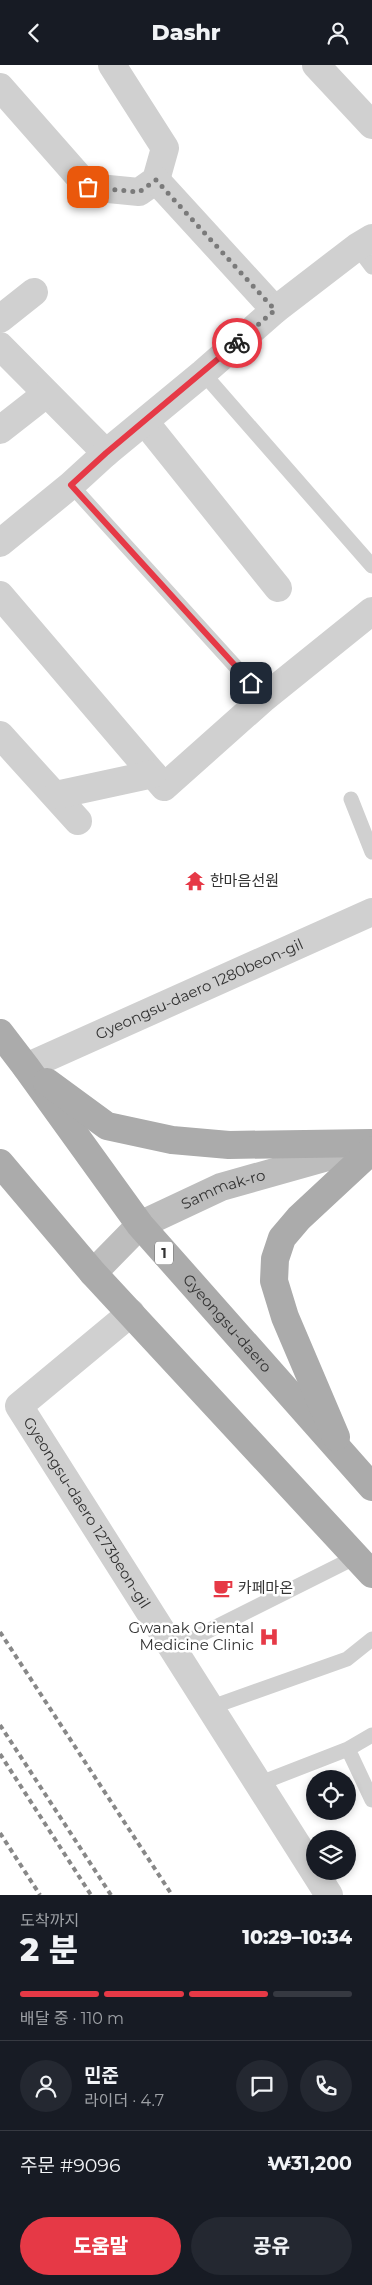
<!DOCTYPE html>
<html lang="ko">
<meta charset="utf-8">
<style>
body{margin:0;font-family:Montserrat,"Noto Sans KR",sans-serif;background:#242831;color:#f1f3f6;height:100vh;display:flex;flex-direction:column;font-size:19px;white-space:nowrap}
*{box-sizing:border-box;margin:0}
p{font-size:16px;color:#9ea1a6}
.icon{flex:none;width:28px;height:28px;fill:none;stroke:currentColor;stroke-width:2;stroke-linecap:round;stroke-linejoin:round}
.map{position:relative;height:1830px;overflow:hidden}
.panel{display:flex;flex-direction:column;background:#171b24;flex:1}
.panel>*{flex:none}
.buttons{position:absolute;left:306px;top:1705px;display:grid;gap:10px}
.buttons a{display:grid;place-items:center;width:50px;height:50px;border-radius:50%;background:#171b24;box-shadow:0 2px 8px #0003;font-size:25px}
.pin{position:absolute;display:grid;place-items:center;width:42px;height:42px;color:#fff;margin:-21px;border-radius:10px;box-shadow:0 2px 8px #0006}
.courier{position:absolute;display:grid;place-items:center;width:50px;height:50px;margin:-25px;border:4px solid #e63946;border-radius:50%;background:#fff;color:#222;box-shadow:0 1px 6px #0007}
.summary em{font-style:normal;font-weight:800}
.summary div{display:flex;flex-direction:column-reverse}
.summary{display:flex;align-items:center;justify-content:space-between;height:85px;padding:0 20px}
h1{font-size:32px;font-weight:800;line-height:38px}
.bar{display:grid;grid-template-columns:repeat(4,1fr);gap:8px 5px;align-content:center;height:60px;padding:0 20px}
.bar i{height:6px;border-radius:4px;background:#363941}
.bar .active{background:#e63946}
.bar p{grid-column:span 4}
.line{display:flex;align-items:center;gap:12px;padding:0 20px;border-top:1px solid #363941}
.line div{flex:1}
.round{display:grid;place-items:center;flex:none;width:52px;height:52px;border-radius:26px;background:#242831}
.button{display:flex;gap:10px;margin-top:auto;padding:10px 20px}
.button a{flex:1;height:58px;border-radius:30px;background:#e63946;color:#fff;font-size:20px;font-weight:800;line-height:58px;text-align:center}
.button a+a{background:#242831;color:#f1f3f6}
header{display:flex;justify-content:space-between;align-items:center;height:65px;padding:0 20px;background:#171b24;font-size:22px;font-weight:800}
.map>svg:first-child{display:block}
</style>
<header><svg class="icon" aria-label="back" viewBox="0 0 24 24"><path d="M15 5l-7 7 7 7"/></svg>Dashr<svg class="icon" aria-label="person" viewBox="0 0 24 24"><circle cx="12" cy="8" r="4"/><path d="M4 21q1-7 8-7t8 7"/></svg></header>
<div class="map">
<svg width="372" height="1830" viewBox="0 0 372 1830">
<rect width="100%" height="100%" fill="#fff"/>
<g fill="none" stroke-linecap="round" stroke-linejoin="round">
<path stroke="#d0d0d0" stroke-width="15" d="M357,182L372,202
M203,308L372,501
M71,420L264,633
M351,734L372,787
M174,1583L356,1492
M209,1643L347,1594L372,1574
M348,1684L372,1735
M258,1719L348,1684L372,1670"/>
<g stroke="#d0d0d0" stroke-width="28">
<path d="M316,0L372,60"/>
<path d="M0,22L88,122L139,127L156,115L165,83L112,0"/>
<path d="M156,115L275,245"/>
<path d="M0,254L34,227"/>
<path d="M0,281L106,388"/>
<path d="M145,357L278,523"/>
<path d="M0,365L46,329"/>
<path d="M0,478L71,420L106,388L203,308L275,245L357,182L372,173"/>
<path d="M0,530L164,722L264,633L372,546"/>
<path d="M0,670L78,756"/>
<path d="M56,730L153,709"/>
<path id="s1" d="M26,1002L372,847"/>
<path id="s2" d="M131,1248L19,1341L329,1830"/>
</g>
<path stroke="#bdbdbd" stroke-width="28" id="s3" d="M93,1208L140,1160L221,1122L363,1082"/>
<g stroke="#ababab" stroke-width="28">
<path id="s4" d="M0,968L26,1002L140,1160L372,1422"/>
<path d="M47,1017L107,1061L172,1075L229,1080L372,1078"/>
<path d="M0,1098L93,1208L372,1509"/>
<path d="M336,1372L285,1252L274,1216L275,1194L282,1173L299,1153L372,1085"/>
</g>
<path stroke="#888" stroke-width="4" stroke-dasharray="5 4" stroke-linecap="butt" d="M0,1567L172,1830
M0,1660L111,1830
M0,1689L91,1830
M0,1768L40,1830"/>
</g>
<g fill="none" stroke-linecap="round" stroke-linejoin="round">
<path stroke="#7a7a7a" stroke-width="5" stroke-dasharray="0 9" d="M88,122L139,127L156,115L275,245L237,278"/>
<path stroke="#e63946" stroke-width="6" d="M237,278L106,388L71,420L251,618"/>
</g>
<defs>
<symbol id="temple-bare" viewBox="-9 -9 18 18"><path d="M0-6L5-2H3V0L6.5 2.5H4V6H1.5V3h-3V6H-4V2.5H-6.5L-3 0V-2H-5Z" fill="#e63946" stroke="#fff" stroke-width="2.5" paint-order="stroke"/></symbol>
<symbol id="cafe-bare" viewBox="-9 -9 18 18"><path d="M-5.5-4.5H6V0H3Q3 3.5 0 3.5H-2.5Q-5.5 3.5-5.5 0ZM3-3.2v2h1.7v-2ZM-6 4.5H4V6H-6Z" fill="#e63946" stroke="#fff" stroke-width="2.5" paint-order="stroke"/></symbol>
<symbol id="hospital-bare" viewBox="-9 -9 18 18"><path d="M-5-5h3v3.5h4V-5h3V5h-3V1.5h-4V5h-3Z" fill="#e63946" stroke="#fff" stroke-width="2.5" paint-order="stroke"/></symbol>
</defs>
<g fill-rule="evenodd">
<use href="#temple-bare" x="181" y="802" width="28" height="28"/>
<use href="#cafe-bare" x="209" y="1509" width="28" height="28"/>
<use href="#hospital-bare" x="255" y="1558" width="28" height="28"/>
</g>
<g text-anchor="middle" stroke-width="5" stroke-linejoin="round" paint-order="stroke">
<rect fill="#fff" stroke="#707070" stroke-width="1" x="155" y="1176.5" width="18" height="23" rx="4"/>
<g font-size="14" font-weight="bold" fill="#333">
<text x="164" y="1193">1</text>
</g>
<g font-size="15" fill="#333" stroke="#fff" text-anchor="start">
<text x="210" y="821">한마음선원</text>
<text x="238" y="1528">카페마온</text>
<text x="254" y="1568" text-anchor="end">Gwanak Oriental<tspan x="254" dy="17">Medicine Clinic</tspan></text>
</g>
<g font-size="15" fill="#333" stroke="#fff">
<text dy="5" stroke="none"><textPath href="#s1" startOffset="190">Gyeongsu-daero 1280beon-gil</textPath></text>
<text dy="5" stroke="none"><textPath href="#s3" startOffset="158">Sammak-ro</textPath></text>
<text dy="5" stroke="none"><textPath href="#s4" startOffset="369">Gyeongsu-daero</textPath></text>
<text dy="5" stroke="none"><textPath href="#s2" startOffset="272">Gyeongsu-daero 1273beon-gil</textPath></text>
</g>
</g>
</svg>
<div class="buttons">
<a><svg class="icon" aria-label="locate" viewBox="0 0 24 24"><circle cx="12" cy="12" r="6"/><path d="M12 2v4M12 18v4M2 12h4M18 12h4"/></svg></a>
<a><svg class="icon" aria-label="layers" viewBox="0 0 24 24"><path d="M12 4l9 5-9 5-9-5zM3 14l9 5 9-5"/></svg></a>
</div>
<div class="pin" style="left:88px;top:122px;background:#ea580c"><svg class="icon" aria-label="bag" viewBox="0 0 24 24"><path d="M5 8h14l-1 12H6zM9 8a3 3 0 0 1 6 0"/></svg></div>
<div class="pin" style="left:251px;top:618px;background:#1f2937"><svg class="icon" aria-label="home" viewBox="0 0 24 24"><path d="M3 11l9-7 9 7M6 9v11h12V9"/></svg></div>
<div class="courier" style="left:237px;top:278px"><svg class="icon" aria-label="bike" viewBox="0 0 24 24"><circle cx="6" cy="16" r="4"/><circle cx="18" cy="16" r="4"/><path d="M6 16l4-8h5l3 8M10 8l3 8H6M13 5h3"/></svg></div>
</div>
<section class="panel">
<div class="summary"><div><h1>2 분</h1><p>도착까지</p></div><em>10:29–10:34</em></div>
<div class="bar"><i class="active"></i><i class="active"></i><i class="active"></i><i></i><p>배달 중 · 110 m</p></div>
<div class="line" style="height:90px"><a class="round"><svg class="icon" aria-label="person" viewBox="0 0 24 24"><circle cx="12" cy="8" r="4"/><path d="M4 21q1-7 8-7t8 7"/></svg></a><div><b>민준</b><p>라이더 · 4.7</p></div><a class="round"><svg class="icon" aria-label="chat" viewBox="0 0 24 24"><path d="M4 5h16v11H9l-5 4z"/></svg></a><a class="round"><svg class="icon" aria-label="phone" viewBox="0 0 24 24"><path d="M5 4h4l2 5-3 2q2 4 5 5l2-3 5 2v4C11 20 4 13 5 4z"/></svg></a></div>
<div class="line" style="height:65px"><div>주문 #9096</div><b>₩31,200</b></div>
<div class="button"><a>도움말</a><a>공유</a></div>
</section>
